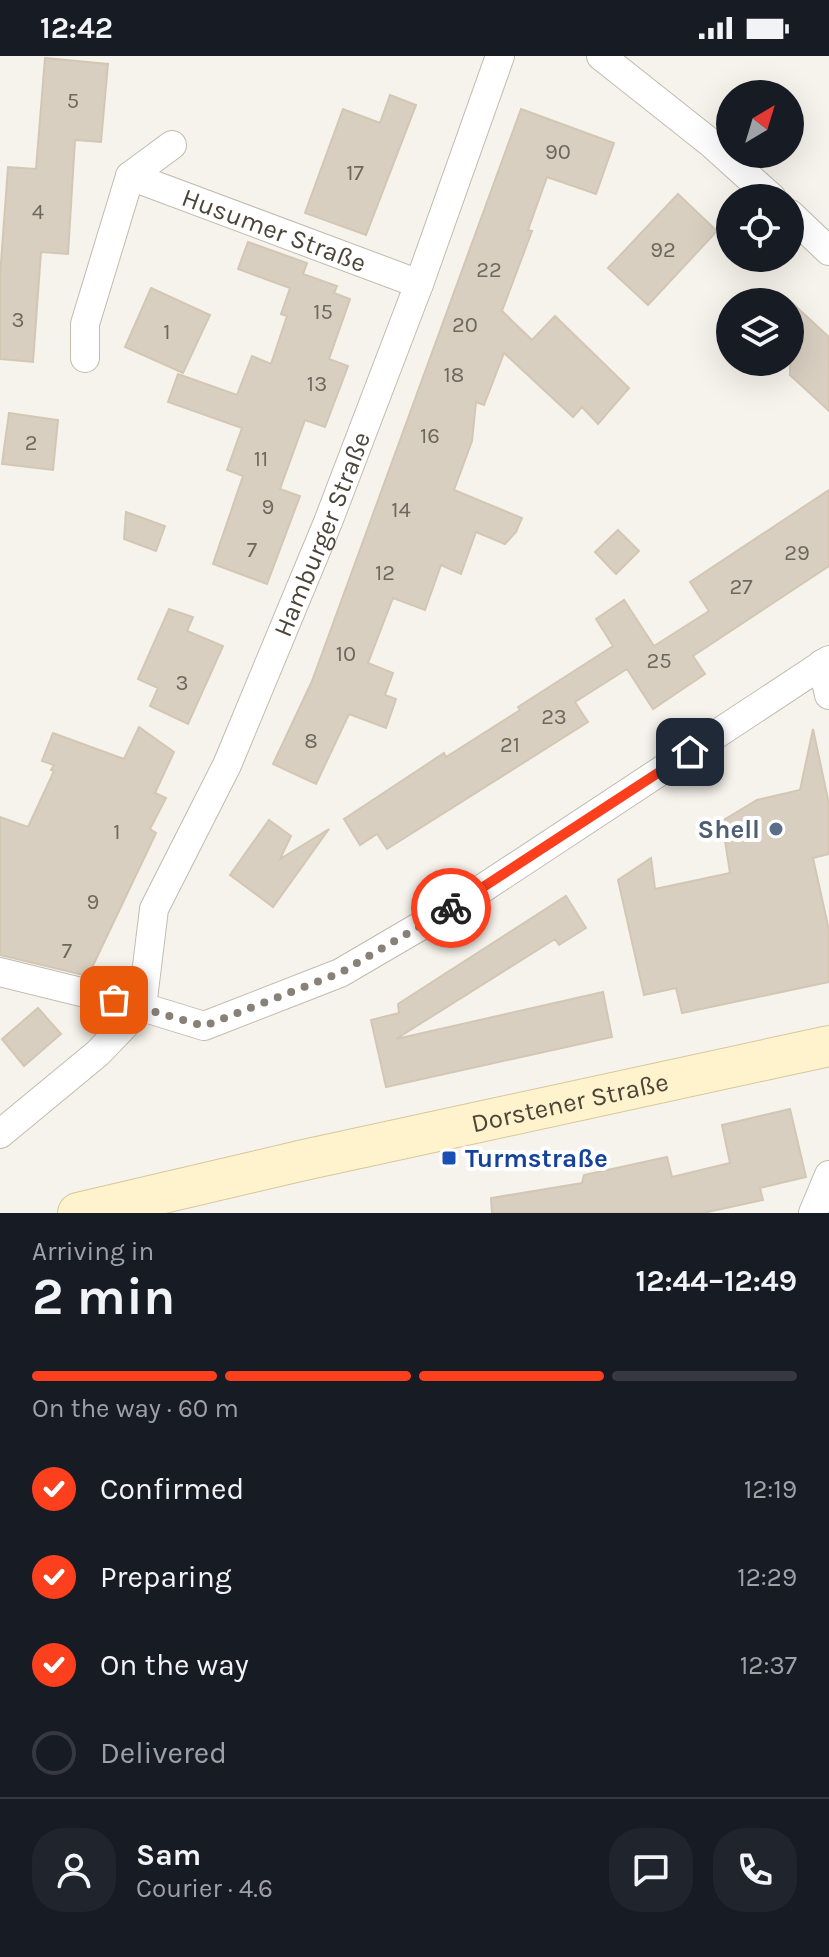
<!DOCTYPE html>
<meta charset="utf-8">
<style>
body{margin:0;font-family:Karla,sans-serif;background:#20242c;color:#f1f3f6;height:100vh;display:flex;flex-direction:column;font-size:30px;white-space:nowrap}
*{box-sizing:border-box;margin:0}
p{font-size:26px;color:#9ea1a6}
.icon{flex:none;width:44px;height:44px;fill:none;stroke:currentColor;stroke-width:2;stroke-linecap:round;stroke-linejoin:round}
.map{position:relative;height:1157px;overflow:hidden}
.panel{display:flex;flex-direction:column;background:#171b24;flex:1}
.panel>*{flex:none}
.needle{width:52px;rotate:38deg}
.buttons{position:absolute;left:716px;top:24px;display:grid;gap:16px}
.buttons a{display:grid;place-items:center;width:88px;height:88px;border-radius:50%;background:#171b24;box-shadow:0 8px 32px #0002;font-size:40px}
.pin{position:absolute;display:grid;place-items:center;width:68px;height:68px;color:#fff;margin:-34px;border-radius:16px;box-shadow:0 4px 12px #0006}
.courier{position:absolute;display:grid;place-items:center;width:80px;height:80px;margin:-40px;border:6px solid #fc3f1d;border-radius:50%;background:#fff;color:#222;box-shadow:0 2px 10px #0007}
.headline em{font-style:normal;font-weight:700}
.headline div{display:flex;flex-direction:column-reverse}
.headline{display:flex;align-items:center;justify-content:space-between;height:136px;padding:0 32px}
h1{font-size:52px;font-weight:700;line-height:60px}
.bar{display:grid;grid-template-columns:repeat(4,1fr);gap:12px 8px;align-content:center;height:96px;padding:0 32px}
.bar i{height:10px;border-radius:6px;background:#363941}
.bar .on{background:#fc3f1d}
.bar p{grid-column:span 4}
.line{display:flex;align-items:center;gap:20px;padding:0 32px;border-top:2px solid #363941}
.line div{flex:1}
.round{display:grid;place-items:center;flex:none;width:84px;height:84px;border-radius:32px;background:#20242c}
ol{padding:0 32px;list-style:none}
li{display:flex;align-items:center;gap:24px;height:88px}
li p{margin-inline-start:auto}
li .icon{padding:8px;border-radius:50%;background:#fc3f1d;color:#fff;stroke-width:4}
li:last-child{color:#9ea1a6}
li i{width:44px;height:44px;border:4px solid #363941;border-radius:50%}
.status{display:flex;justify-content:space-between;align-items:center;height:56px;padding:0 40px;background:#171b24;direction:ltr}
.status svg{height:22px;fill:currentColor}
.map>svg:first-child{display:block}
</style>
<div class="status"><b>12:42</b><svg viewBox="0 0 49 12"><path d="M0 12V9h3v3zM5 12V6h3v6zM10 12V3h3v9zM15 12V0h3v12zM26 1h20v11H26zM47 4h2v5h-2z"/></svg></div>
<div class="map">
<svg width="829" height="1157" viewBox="0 0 829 1157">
<rect width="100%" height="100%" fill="#f6f3ec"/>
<path fill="#d8cfc1" stroke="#d3c7b4" stroke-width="2" d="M45,2L108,8L101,86L75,84L68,198L41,196L33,306L0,303V220L8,111L36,113Z
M390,39L416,49L366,179L305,157L343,53L380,67Z
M521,53L614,87L596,138L547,121L528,174L532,175L502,255L532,284L555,260L629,332L598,368L582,351L573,361L504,297L484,349L476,346L472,385L454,434L522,462L516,476L505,488L476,476L461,518L441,509L425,554L393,542L368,607L393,617L385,639L396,643L386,672L349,658L316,728L273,708L312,625Z
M678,138L717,175L648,249L608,212Z
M248,186L307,207L303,218L337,230L334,237L350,243L329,303L348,310L325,371L305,364L280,433L300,440L267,528L213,508L243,420L227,414L242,372L168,346L178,318L237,339L252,300L271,308L287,260L281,258L290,232L238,213Z
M151,232L210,259L183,317L125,291Z
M790,245L829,281V355L790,319Z
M9,357L58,364L53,414L2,408Z
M829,434V510L693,600L705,618L653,653L627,613L575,646L588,666L387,793L377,778L360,789L344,763L444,697L446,701L520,654L518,651L613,590L596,563L624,544L654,590L709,555L690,526Z
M126,456L165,470L156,495L124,483Z
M618,474L639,495L616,518L595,496Z
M169,553L193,561L187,575L223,590L188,668L150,650L158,632L138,623Z
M139,671L174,696L155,737L166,742L150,773L156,777L88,920L0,899V761L28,771L54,715L51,714L54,709L42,705L53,677L124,703Z
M813,673L829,748V798L813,802L829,874V926L682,957L676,932L644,939L618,824L651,802L655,833L730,817L722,765L757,744L800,734Z
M269,764L291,780L280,803L329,773L273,851L230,819Z
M566,840L586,872L559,889L555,883L396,983L603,936L612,981L386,1031L371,964L399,957L398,948Z
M38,952L61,978L24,1010L2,983Z
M790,1053L806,1121L760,1132L763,1144L703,1157H492L491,1142L582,1127L584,1119L667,1101L672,1121L730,1107L722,1069Z"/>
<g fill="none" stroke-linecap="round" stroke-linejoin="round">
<defs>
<g id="street">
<path d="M601,0L712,88L772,142"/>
<path id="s1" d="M130,120L419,228"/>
<path d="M790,158L829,195"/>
<path d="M85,302V268L130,120L172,89"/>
<path d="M822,608L829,639"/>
<path id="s2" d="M0,916L142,951L154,853L227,709L328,466L419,228L500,0"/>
<path d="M0,1078L98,997L142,951L204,970L340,917L465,844L829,604"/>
<path d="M813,1157L829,1119"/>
</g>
<g id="secondary">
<path id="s3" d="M78,1157L304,1104L829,990"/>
</g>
</defs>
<use href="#street" stroke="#c2bbae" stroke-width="30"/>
<use href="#secondary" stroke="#d6c79b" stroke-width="42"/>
<use href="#street" stroke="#fff" stroke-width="28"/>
<use href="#secondary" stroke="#fff3cd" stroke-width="40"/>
</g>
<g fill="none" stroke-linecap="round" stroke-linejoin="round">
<path stroke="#878178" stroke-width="8" stroke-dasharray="0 14.4" d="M114,944L204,970L340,917L451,852"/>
<path stroke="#fc3f1d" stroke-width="10" d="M451,852L690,696"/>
</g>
<circle fill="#5c6f8a" stroke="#fff" stroke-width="3" cx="776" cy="773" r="8"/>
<rect fill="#1a4fb4" stroke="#fff" stroke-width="3" x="441" y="1094" width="16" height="16" rx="4"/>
<g text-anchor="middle" stroke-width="8" stroke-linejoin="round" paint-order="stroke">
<g font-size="22" fill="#6e675b">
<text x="73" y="52">5</text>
<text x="558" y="103">90</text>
<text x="355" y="124">17</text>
<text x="38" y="163">4</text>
<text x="663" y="201">92</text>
<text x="489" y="221">22</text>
<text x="323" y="263">15</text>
<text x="18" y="271">3</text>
<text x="465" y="276">20</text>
<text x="167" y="283">1</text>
<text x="454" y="326">18</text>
<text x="317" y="335">13</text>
<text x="430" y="387">16</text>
<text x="31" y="394">2</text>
<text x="261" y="410">11</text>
<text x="268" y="458">9</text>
<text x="401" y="461">14</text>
<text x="252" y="501">7</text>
<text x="797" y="504">29</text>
<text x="385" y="524">12</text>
<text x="741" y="538">27</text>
<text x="346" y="605">10</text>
<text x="659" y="612">25</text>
<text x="182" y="634">3</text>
<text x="554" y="668">23</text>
<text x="311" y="692">8</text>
<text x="510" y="696">21</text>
<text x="117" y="783">1</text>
<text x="93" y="853">9</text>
<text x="67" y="902">7</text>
</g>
<g font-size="26" fill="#4b4439" stroke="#fff">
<text dy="9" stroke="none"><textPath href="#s1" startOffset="154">Husumer Straße</textPath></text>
<text dy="9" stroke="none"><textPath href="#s2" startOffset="656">Hamburger Straße</textPath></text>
<text dy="9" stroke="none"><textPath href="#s3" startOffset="504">Dorstener Straße</textPath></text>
</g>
<g font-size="26" font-weight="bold" fill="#4e5e75" stroke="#fff" text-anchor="end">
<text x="760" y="782">Shell</text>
</g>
<g font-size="26" font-weight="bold" fill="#164399" stroke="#fff" text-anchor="start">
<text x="465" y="1111">Turmstraße</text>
</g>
</g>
</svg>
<div class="buttons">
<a><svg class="needle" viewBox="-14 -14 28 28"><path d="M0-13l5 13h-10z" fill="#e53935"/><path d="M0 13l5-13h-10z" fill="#9ea1a6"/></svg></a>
<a><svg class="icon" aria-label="locate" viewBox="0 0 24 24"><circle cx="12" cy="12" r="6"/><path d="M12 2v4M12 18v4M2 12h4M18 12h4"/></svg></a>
<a><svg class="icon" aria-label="layers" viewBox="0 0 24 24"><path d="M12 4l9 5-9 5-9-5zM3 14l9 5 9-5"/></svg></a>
</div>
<div class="pin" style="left:114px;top:944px;background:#ea580c"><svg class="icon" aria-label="bag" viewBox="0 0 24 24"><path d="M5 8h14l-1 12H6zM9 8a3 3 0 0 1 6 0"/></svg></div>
<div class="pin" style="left:690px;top:696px;background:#1f2937"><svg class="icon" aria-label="home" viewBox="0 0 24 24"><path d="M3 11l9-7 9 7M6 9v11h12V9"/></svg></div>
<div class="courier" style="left:451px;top:852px"><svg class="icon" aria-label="bike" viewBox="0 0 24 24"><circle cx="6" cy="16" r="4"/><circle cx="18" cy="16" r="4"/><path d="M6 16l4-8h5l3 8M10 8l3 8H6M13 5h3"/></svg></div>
</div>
<section class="panel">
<div class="headline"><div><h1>2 min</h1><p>Arriving in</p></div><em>12:44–12:49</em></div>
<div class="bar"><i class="on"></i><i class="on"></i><i class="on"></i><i></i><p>On the way · 60 m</p></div>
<ol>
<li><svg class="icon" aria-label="check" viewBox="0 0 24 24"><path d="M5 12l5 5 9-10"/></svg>Confirmed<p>12:19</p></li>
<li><svg class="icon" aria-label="check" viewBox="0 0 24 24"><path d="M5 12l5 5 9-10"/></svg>Preparing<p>12:29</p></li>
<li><svg class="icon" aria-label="check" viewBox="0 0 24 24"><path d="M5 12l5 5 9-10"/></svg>On the way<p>12:37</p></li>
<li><i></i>Delivered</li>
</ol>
<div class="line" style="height:144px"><a class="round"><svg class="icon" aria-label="person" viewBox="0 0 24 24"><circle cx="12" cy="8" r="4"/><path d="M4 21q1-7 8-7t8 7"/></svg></a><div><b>Sam</b><p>Courier · 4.6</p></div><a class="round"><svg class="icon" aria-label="chat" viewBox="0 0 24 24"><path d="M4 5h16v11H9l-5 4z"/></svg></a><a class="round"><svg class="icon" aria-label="phone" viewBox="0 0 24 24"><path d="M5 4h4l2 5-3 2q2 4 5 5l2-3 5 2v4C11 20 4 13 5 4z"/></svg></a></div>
</section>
